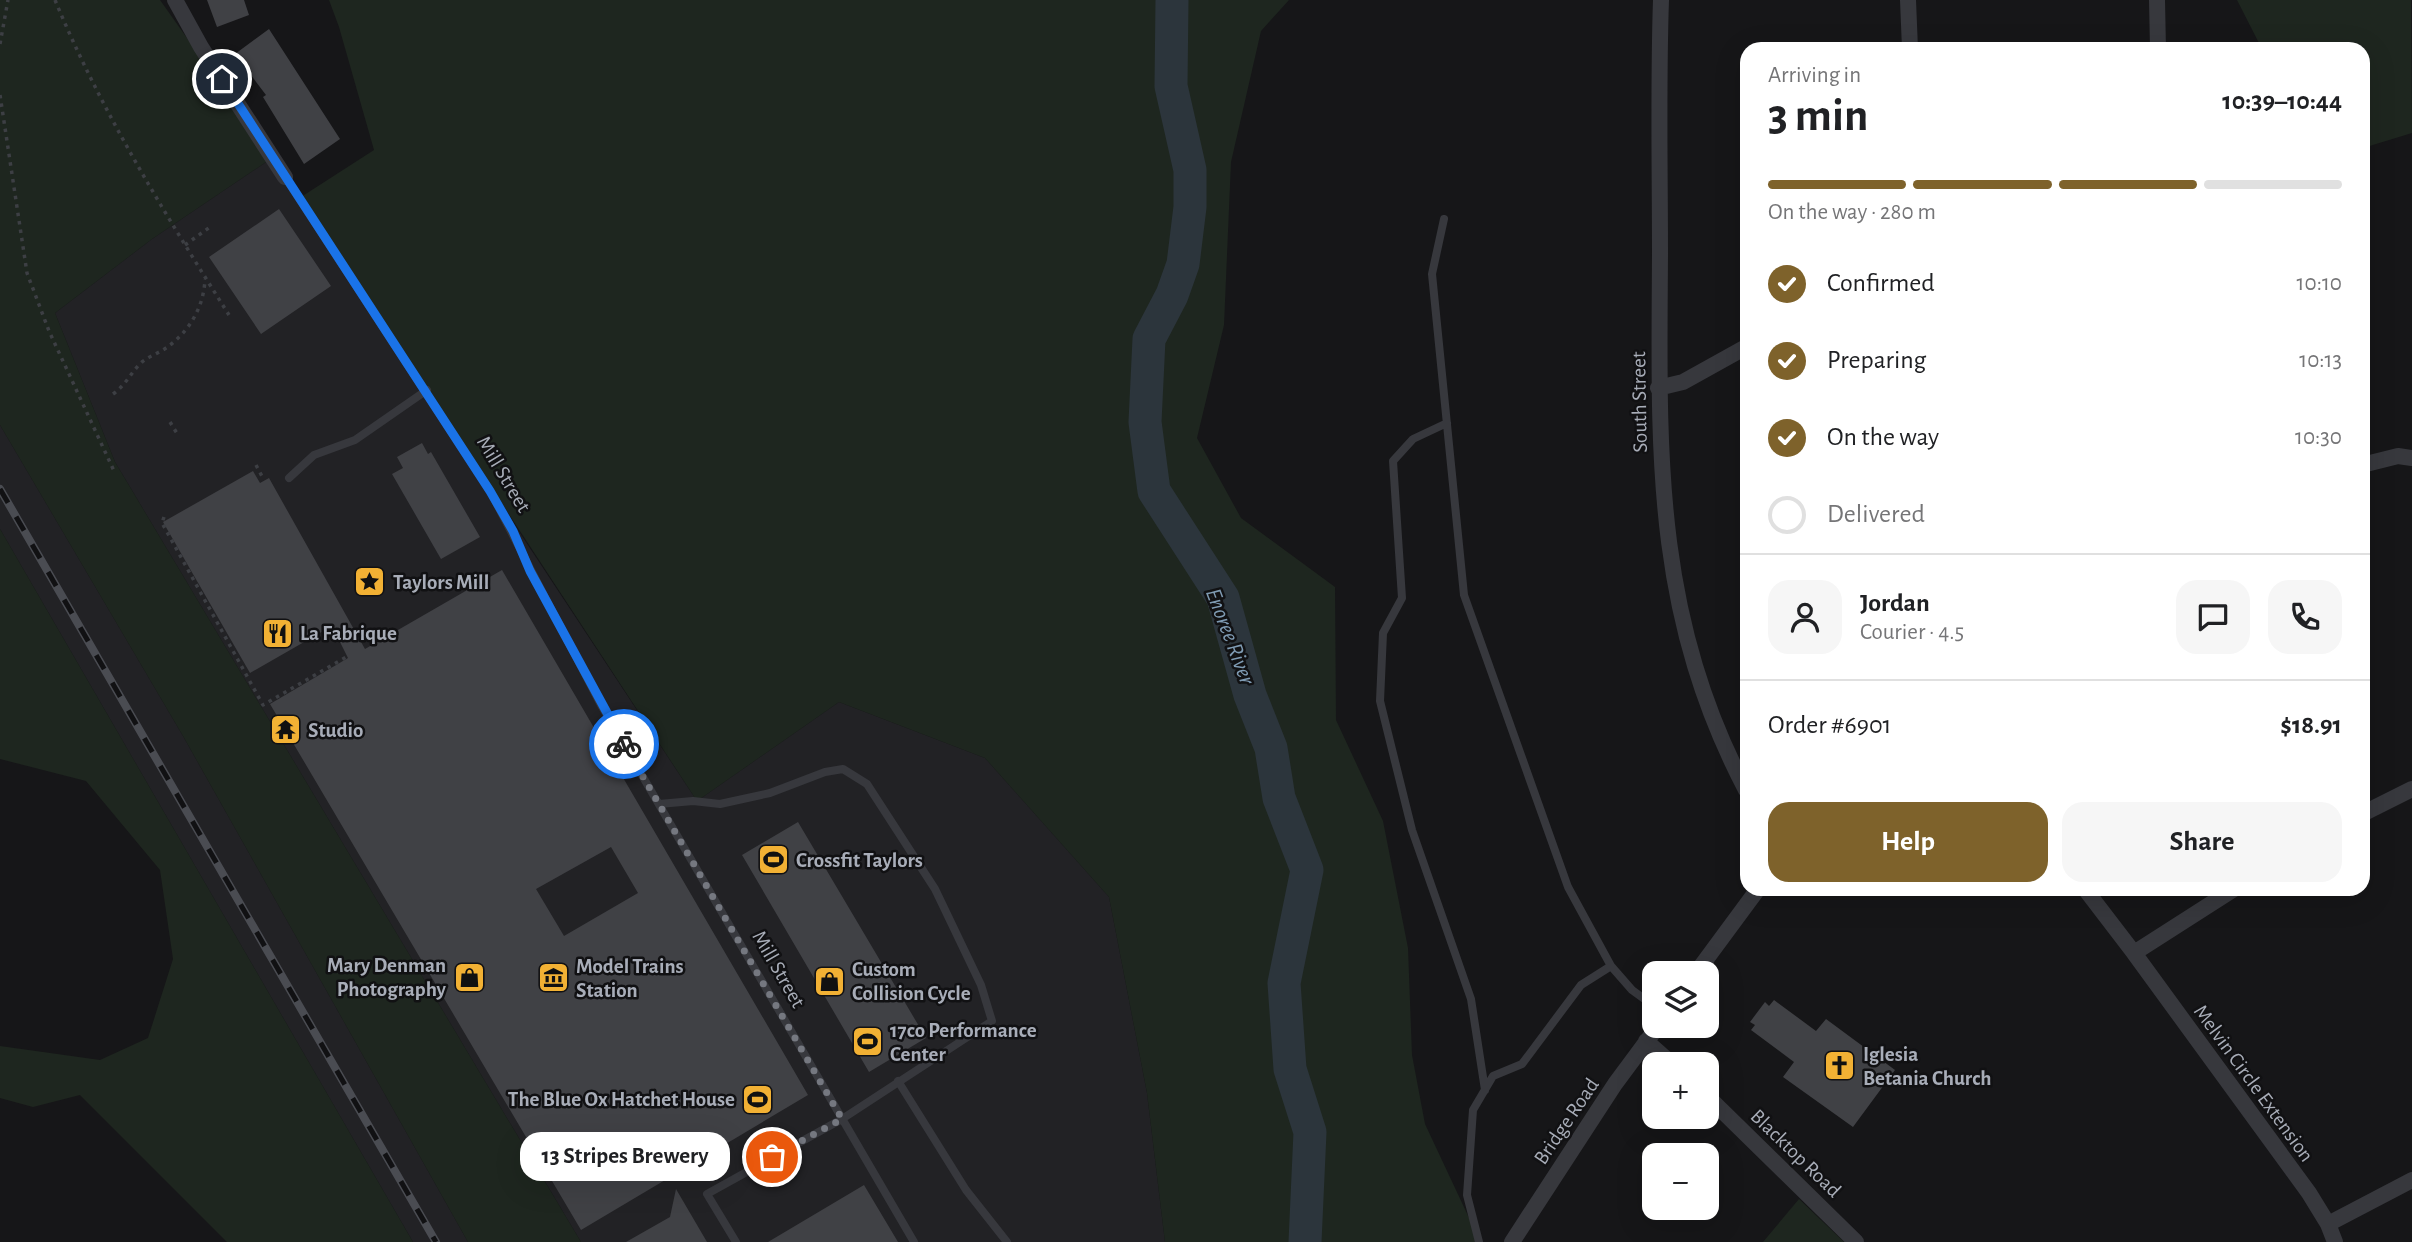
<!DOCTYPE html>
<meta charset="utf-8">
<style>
body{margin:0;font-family:"Alegreya Sans",sans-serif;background:#f6f6f6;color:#202124;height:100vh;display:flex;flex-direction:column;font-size:26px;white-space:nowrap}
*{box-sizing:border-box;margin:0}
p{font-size:23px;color:#757577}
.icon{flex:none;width:38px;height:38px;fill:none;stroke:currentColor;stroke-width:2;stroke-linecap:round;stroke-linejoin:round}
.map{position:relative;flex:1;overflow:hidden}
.sheet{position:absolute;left:1740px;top:42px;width:630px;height:854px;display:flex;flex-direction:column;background:#fff;border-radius:21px;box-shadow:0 7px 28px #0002}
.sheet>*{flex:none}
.buttons{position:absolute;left:1642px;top:961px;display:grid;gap:14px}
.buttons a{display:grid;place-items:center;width:77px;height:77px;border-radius:14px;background:#fff;box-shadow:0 7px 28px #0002;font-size:35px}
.pin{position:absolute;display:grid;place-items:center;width:60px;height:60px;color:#fff;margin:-30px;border:4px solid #fff;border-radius:50%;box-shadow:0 2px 7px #0007}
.courier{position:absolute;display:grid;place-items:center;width:70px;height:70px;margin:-35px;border:5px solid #1a73e8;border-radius:50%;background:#fff;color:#222;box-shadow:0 2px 9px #0007}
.bubble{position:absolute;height:49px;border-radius:21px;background:#fff;box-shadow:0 7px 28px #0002;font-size:23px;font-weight:700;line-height:49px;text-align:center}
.headline em{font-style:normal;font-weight:700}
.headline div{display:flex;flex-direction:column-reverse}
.headline{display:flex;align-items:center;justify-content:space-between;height:119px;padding:0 28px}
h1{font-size:46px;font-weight:700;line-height:52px}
.bar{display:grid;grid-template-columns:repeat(4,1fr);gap:10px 7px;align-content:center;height:84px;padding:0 28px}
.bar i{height:9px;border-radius:5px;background:#e0e0e0}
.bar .on{background:#7e622b}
.bar p{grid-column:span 4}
.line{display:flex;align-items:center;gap:18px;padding:0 28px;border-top:2px solid #e0e0e0}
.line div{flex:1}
.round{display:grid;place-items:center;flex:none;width:74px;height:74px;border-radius:21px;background:#f6f6f6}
ol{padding:0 28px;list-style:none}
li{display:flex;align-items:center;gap:21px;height:77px}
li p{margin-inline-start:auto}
li .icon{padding:7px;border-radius:50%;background:#7e622b;color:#fff;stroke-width:4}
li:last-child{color:#757577}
li i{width:38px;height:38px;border:4px solid #e0e0e0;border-radius:50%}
.button{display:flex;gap:14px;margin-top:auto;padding:14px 28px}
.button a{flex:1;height:80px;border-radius:21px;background:#7e622b;color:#fff;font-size:28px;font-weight:700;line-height:80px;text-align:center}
.button a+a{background:#f6f6f6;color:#202124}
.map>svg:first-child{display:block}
</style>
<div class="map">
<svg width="2412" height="1242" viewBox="0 0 2412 1242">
<rect width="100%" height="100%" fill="#161618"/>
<path fill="#222225" d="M272,158L697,801L839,702L985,758L1109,897L1147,1093L1165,1242H581L115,462L55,313L152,239Z
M0,425L183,736L468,1242H413L0,529Z"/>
<path fill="#1e261f" d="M0,0H160L272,158L152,239L55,313L115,462L581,1242H468L183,736L0,425Z
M329,0H1289L1261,31L1231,162L1224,325L1197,438L1241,518L1335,587L1336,720L1383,821L1408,948L1412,1055L1425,1124L1478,1237L1475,1242H1165L1147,1093L1109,897L985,758L839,702L697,801L301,197L374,150L339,27Z
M2237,0H2411L2412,133L2363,148L2362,49H2262Z
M0,529L413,1242H227L80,1095L33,1107L0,1098V1046L100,1060L148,1038L173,959L160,870L86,781L0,759Z
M1799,1199L1844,1242H1763Z"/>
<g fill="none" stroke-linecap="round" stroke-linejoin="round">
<path stroke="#2c353c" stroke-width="33" d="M1172,0L1171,86L1190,170V207L1183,264L1172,295L1149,339L1145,422L1154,491L1223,598L1250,695L1271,748L1279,798L1307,870L1284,983L1290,1069L1310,1132L1305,1242"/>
</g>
<path fill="#404145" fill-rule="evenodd" d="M207,0H244L249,15L217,27Z
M269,29L340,139L304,164L263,97L266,95L235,54Z
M279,209L331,286L261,334L209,257Z
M422,443L428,454L431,452L480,537L441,559L392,474L403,468L397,457Z
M253,471L260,483L269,478L365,649L502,570L808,1095L581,1230L270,704L348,658L332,626L250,673L163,522ZM611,847L638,893L564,936L536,889Z
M798,822L926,1038L869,1072L742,855Z
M1774,1000L1816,1031L1826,1019L1895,1070L1853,1127L1783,1077L1794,1062L1751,1030L1755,1025L1750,1022L1765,1002L1769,1006Z
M864,1185L898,1242H768Z
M676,1189L707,1242H626L670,1217Z"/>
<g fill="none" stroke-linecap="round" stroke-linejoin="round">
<path stroke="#3d3f44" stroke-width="3.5" stroke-dasharray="3.5 5" stroke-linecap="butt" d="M55,0C101,111 165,214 229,315
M0,44L8,0
M0,95L27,273L49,331L114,471
M185,245L210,227
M113,394C126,385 131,372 142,362C151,355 162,352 170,345C191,329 204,305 205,279
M170,422L178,435
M256,465L264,480
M164,517L162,523L263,705L348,656"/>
<path stroke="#37383d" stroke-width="8" d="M285,177L490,491L601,705L914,1242
M1444,219L1432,274L1464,595L1568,887L1611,966L1632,990L1654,1006
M1447,423L1413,439L1393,461L1402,598L1383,633L1380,701L1412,830L1471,999L1485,1090
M289,478L314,455L355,440L427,390
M659,804L693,801L720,804L770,793L825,772L843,769L867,784L935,889L981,985L992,1021L842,1119L707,1194L736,1242
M898,1081L966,1190L1007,1242
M1479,1242L1467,1195L1473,1110L1493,1076L1522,1064L1581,985L1611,966"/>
<path stroke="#37383d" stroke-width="16" d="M175,0L201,47L285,177
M1661,0C1658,85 1660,169 1660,254C1659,449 1652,611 1746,790
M1908,0L1910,49
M2157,0L2158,49
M1658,388L1683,382L1746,347
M2362,465L2398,456L2412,458
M2362,814L2412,789
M2085,889L2134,953L2234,889
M2134,953L2309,1193L2328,1224L2335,1242
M1696,973L1758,889
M1646,1041L1672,1064
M1706,1095L1856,1242
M2328,1224L2412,1180
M1512,1242L1615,1084L1658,1026"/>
<defs>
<path id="rail" d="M0,489L436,1242"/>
</defs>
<use href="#rail" stroke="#4a4c52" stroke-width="8"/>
<use href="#rail" stroke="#111113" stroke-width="5" stroke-dasharray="16" stroke-linecap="butt"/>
</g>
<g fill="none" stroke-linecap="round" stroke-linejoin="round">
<path stroke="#757880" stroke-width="7" stroke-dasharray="0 12.6" d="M624,744L842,1119L772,1157"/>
<path stroke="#1a73e8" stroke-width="9" d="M222,79L490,491L513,531L530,571L624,744"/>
</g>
<defs>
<symbol id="sight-square" viewBox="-11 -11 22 22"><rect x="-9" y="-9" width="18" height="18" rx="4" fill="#f2b134" stroke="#111113"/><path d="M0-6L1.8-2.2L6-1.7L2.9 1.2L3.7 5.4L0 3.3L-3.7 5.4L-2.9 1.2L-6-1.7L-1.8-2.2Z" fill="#111"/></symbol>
<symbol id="restaurant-square" viewBox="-11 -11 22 22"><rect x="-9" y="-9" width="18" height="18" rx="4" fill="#f2b134" stroke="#111113"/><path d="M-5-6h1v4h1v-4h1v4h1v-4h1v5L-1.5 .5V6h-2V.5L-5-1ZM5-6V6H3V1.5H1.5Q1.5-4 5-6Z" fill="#111"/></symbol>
<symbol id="temple-square" viewBox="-11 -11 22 22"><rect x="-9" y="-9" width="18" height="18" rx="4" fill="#f2b134" stroke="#111113"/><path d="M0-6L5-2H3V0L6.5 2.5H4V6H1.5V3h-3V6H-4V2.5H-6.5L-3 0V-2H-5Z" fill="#111"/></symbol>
<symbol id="stadium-square" viewBox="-11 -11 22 22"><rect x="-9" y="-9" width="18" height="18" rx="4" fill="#f2b134" stroke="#111113"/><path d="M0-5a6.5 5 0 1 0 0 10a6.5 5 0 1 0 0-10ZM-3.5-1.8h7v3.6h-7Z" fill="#111"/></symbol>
<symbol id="shop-square" viewBox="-11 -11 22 22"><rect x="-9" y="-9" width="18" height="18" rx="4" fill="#f2b134" stroke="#111113"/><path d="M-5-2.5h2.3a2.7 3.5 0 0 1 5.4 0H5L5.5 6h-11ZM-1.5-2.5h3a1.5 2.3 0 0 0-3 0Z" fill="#111"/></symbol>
<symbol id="museum-square" viewBox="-11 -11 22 22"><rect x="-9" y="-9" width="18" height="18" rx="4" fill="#f2b134" stroke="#111113"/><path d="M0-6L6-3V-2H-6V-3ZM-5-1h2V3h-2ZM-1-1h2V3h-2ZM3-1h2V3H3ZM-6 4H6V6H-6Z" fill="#111"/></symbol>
<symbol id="church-square" viewBox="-11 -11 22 22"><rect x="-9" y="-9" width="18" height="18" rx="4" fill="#f2b134" stroke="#111113"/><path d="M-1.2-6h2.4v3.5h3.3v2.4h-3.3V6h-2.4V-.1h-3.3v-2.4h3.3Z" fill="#111"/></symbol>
</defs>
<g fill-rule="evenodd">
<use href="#sight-square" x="352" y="564" width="35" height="35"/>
<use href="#restaurant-square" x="260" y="616" width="35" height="35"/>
<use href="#temple-square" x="268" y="712" width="35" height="35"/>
<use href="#stadium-square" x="756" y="842" width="35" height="35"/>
<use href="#shop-square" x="452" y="960" width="35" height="35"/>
<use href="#museum-square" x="536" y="960" width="35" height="35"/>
<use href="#shop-square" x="812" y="964" width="35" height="35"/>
<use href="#stadium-square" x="850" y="1024" width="35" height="35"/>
<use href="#church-square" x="1822" y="1048" width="35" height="35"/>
<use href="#stadium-square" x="740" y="1082" width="35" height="35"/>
</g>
<g text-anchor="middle" stroke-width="5" stroke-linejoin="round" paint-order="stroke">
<g font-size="21" fill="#a8adb8" stroke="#111113">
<text transform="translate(1639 402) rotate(-91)" y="7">South Street</text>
<text transform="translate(504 474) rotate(59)" y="7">Mill Street</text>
<text transform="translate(779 969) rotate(60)" y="7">Mill Street</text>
<text transform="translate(2254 1083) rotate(54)" y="7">Melvin Circle Extension</text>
<text transform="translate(1566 1121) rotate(-56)" y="7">Bridge Road</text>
<text transform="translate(1796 1153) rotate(44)" y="7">Blacktop Road</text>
</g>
<g font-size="21" font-weight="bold" fill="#a8adb8" stroke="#111113" text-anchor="start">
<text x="393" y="589">Taylors Mill</text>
<text x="300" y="640">La Fabrique</text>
<text x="308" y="737">Studio</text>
<text x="796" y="867">Crossfit Taylors</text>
<text x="446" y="972" text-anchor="end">Mary Denman<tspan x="446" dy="24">Photography</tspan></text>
<text x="576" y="973">Model Trains<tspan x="576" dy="24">Station</tspan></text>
<text x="852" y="976">Custom<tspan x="852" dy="24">Collision Cycle</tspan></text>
<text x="890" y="1037">17co Performance<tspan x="890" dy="24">Center</tspan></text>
<text x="1863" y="1061">Iglesia<tspan x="1863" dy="24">Betania Church</tspan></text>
<text x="735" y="1106" text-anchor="end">The Blue Ox Hatchet House</text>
</g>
<g font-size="23" font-style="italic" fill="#7f9bb3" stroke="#111113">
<text transform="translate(1231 636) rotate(69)" y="8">Enoree River</text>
</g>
</g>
</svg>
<div class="buttons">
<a><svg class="icon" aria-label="layers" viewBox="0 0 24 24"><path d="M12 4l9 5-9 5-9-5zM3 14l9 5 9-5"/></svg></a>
<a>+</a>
<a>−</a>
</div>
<div class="pin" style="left:772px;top:1157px;background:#ea580c"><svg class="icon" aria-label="bag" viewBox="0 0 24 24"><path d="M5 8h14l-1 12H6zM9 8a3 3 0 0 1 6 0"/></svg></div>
<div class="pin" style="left:222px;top:79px;background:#1f2937"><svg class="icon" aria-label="home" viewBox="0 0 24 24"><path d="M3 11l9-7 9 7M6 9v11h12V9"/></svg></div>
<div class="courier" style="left:624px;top:744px"><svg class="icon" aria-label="bike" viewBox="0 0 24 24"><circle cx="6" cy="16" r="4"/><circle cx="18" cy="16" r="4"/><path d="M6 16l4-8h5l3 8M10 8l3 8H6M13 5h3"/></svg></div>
<div class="bubble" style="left:520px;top:1132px;width:210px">13 Stripes Brewery</div>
<section class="sheet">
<div class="headline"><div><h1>3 min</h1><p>Arriving in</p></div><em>10:39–10:44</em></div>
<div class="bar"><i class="on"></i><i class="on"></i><i class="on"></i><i></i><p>On the way · 280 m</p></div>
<ol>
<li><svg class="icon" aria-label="check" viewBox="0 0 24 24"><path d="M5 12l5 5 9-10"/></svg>Confirmed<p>10:10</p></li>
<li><svg class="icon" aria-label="check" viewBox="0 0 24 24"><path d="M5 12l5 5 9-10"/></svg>Preparing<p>10:13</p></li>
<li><svg class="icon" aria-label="check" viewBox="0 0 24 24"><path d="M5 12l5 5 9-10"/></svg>On the way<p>10:30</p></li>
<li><i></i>Delivered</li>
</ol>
<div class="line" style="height:126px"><a class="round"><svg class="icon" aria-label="person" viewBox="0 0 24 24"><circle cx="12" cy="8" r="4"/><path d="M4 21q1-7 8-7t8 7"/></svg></a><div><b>Jordan</b><p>Courier · 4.5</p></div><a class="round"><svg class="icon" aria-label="chat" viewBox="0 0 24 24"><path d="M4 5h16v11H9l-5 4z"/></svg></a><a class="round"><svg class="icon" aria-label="phone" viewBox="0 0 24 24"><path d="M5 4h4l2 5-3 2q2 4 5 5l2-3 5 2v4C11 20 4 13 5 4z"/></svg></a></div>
<div class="line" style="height:91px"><div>Order #6901</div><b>$18.91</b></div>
<div class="button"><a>Help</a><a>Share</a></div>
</section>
</div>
